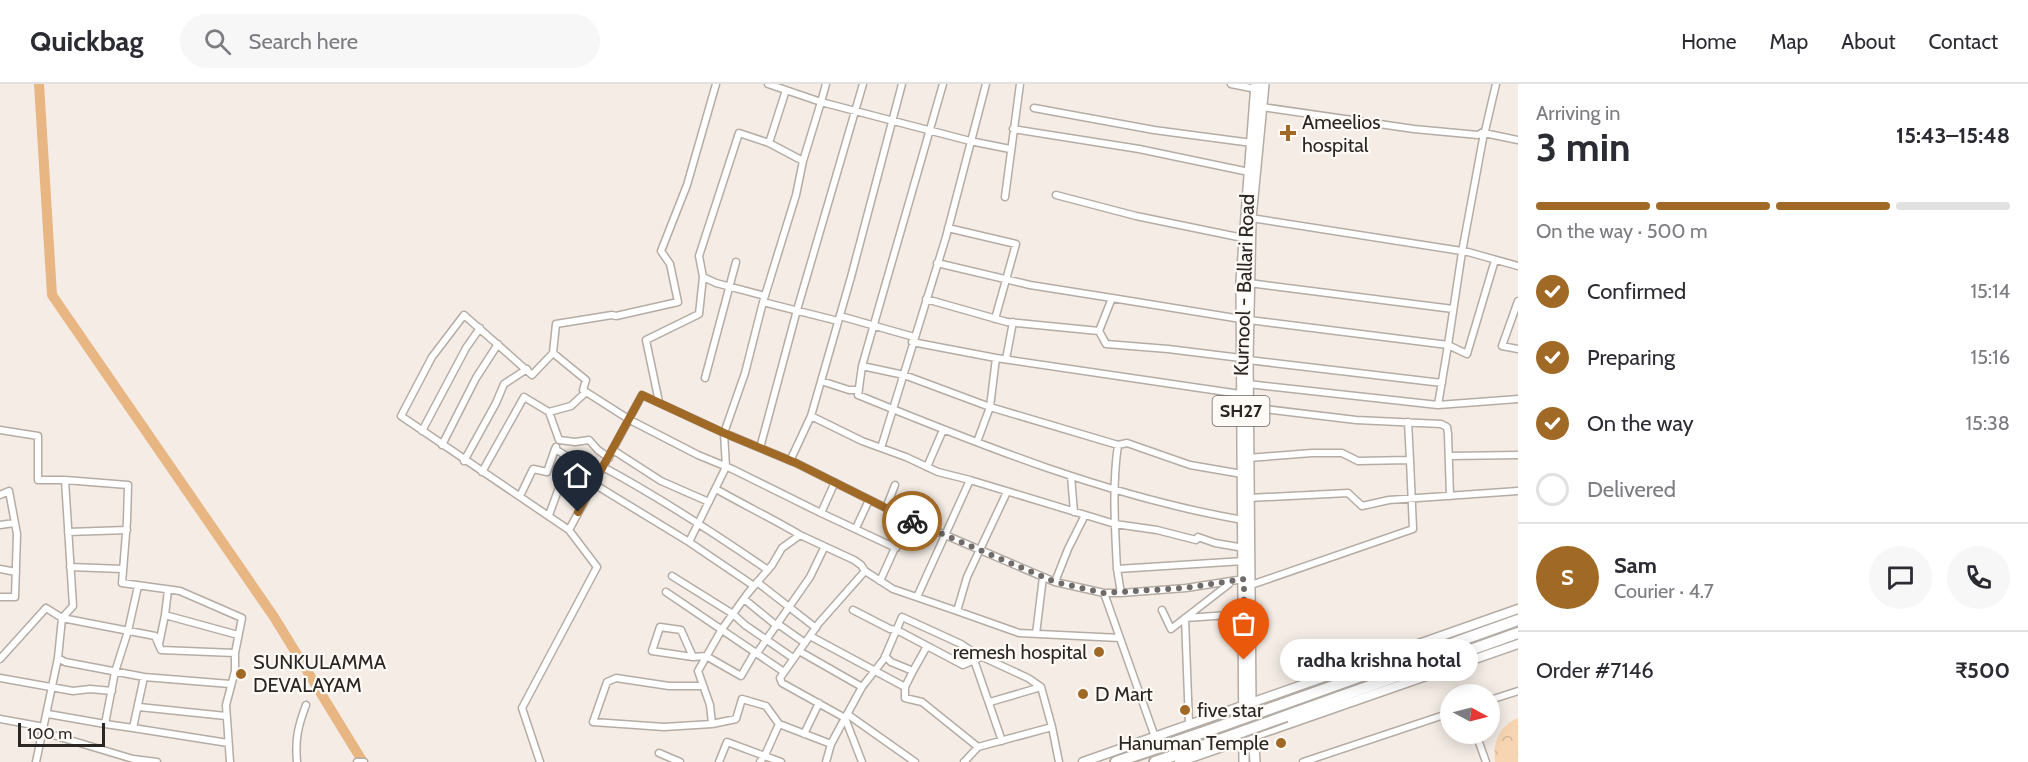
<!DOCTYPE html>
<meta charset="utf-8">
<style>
body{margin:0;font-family:Cabin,sans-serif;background:#f7f7f7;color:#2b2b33;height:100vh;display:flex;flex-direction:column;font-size:22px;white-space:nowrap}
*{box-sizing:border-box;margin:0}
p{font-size:20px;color:#7c7c81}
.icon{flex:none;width:33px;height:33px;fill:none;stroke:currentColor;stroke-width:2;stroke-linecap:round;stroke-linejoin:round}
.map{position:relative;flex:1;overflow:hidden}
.sheet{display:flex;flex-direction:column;background:#fff;width:510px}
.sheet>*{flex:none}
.needle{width:39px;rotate:97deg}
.buttons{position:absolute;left:1440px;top:600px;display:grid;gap:12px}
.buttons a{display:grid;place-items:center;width:60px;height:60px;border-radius:50%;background:#fff;box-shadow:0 3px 15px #0003;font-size:30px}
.scale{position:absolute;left:18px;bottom:15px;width:87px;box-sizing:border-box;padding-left:6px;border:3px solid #292624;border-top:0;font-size:16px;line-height:21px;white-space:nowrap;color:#292624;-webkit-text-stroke:4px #fffaf6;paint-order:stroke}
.pin{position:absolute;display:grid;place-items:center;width:51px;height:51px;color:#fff;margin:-62px -26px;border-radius:50% 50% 50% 0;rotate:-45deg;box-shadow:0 0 6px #0007}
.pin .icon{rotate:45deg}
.courier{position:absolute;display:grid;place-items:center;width:60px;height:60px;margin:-30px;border:4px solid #a16926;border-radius:50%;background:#fff;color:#222;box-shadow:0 2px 8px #0007}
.bubble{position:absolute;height:42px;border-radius:21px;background:#fff;box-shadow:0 3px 15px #0003;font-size:20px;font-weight:700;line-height:42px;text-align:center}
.overview em{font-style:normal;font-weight:700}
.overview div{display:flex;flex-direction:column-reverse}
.overview{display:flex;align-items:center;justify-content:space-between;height:102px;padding:0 18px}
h1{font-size:39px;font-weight:700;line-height:45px}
.bar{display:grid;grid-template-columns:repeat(4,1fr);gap:9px 6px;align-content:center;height:72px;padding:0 18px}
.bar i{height:8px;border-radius:4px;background:#e1e1e2}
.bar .active{background:#a16926}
.bar p{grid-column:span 4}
.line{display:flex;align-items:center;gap:15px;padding:0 18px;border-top:2px solid #e1e1e2}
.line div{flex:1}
.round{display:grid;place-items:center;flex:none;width:63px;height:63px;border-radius:32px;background:#f7f7f7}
ol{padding:0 18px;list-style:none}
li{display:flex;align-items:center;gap:18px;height:66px}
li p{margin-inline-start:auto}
li .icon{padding:6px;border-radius:50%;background:#a16926;color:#fff;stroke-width:4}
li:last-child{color:#7c7c81}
li i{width:33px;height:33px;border:3px solid #e1e1e2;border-radius:50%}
header{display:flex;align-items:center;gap:36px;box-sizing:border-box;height:84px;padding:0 30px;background:#fff;border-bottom:2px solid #e1e1e2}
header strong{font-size:28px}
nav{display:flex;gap:33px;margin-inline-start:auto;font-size:21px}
.search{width:420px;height:54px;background:#f7f7f7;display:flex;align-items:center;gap:15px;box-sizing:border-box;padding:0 21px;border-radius:33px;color:#7c7c81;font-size:22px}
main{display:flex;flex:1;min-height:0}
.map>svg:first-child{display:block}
</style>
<header>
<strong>Quickbag</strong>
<div class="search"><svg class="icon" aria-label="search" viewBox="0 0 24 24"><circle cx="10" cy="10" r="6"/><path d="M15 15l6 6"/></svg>Search here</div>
<nav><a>Home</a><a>Map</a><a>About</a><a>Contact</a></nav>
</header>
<main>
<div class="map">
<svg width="1518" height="678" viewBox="0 0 1518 678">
<defs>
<pattern id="park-crowns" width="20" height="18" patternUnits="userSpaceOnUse" patternTransform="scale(1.5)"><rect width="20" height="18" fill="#f8d5b2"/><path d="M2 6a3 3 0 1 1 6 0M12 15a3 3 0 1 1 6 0" fill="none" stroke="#d5b799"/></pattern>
</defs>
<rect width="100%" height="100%" fill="#f4ece5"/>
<path fill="url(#park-crowns)" d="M1518,634V678H1495C1492,659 1500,641 1518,634Z"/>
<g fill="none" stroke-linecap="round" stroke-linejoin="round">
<path stroke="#e8b683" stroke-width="10" d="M39,0L52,211L274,533L363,678"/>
<defs>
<path id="street" d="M768,0L821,18L826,0
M902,0L851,193L811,332L862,357L906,373L938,388L970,396L1115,440L1157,446L1196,456L1198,453L1215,459L1244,464
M943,0L862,282L904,291L990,323L1118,361L1127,359L1190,381L1242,390
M1231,0L1256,5
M1262,23L1414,45L1478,51L1485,47L1496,0
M1034,24L1154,46L1252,59
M1013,45L1139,65L1249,88
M769,59L786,6
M1056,111L1136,132L1243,154
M1005,113L1020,0
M1251,134L1468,168L1518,182
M948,144L1016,160L995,235
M1495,176L1467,270L1448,261L1462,168L1484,49L1518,56
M937,179L1030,201L1112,214
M703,193L716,199L765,212
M1249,199L1453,225
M926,215L1007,238L1099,247L1112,214L1241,235
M1518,217L1502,262L1518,265
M763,218L838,237
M840,232L914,253
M1099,247L1106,260L1168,265L1241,274
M912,258L996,274L1240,310
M553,269L556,240L612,231L616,232L678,218L670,180L661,167L687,101L716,0
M1006,275L1013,238
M1248,276L1442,299
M862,282L858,311C983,362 1110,413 1243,436
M705,294L736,178
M821,297L849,306H859
M1248,300L1438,321L1448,261L1249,236
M659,318L646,256L699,230L703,193L699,172L739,49L769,59L803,77
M1438,321L1518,315
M1248,323L1356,336L1441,340L1447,343L1448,350L1450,412
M549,328L559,356L575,358L589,356L598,366L609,374
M1408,338L1410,376
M0,346L38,352V396H65L128,401L127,437L122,499L180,507L242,534L235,569L161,566L155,552L62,534L58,574
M422,347L466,264L480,244
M977,358L990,323L996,274
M442,361L476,294L498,260
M1118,361C1112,401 1115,444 1117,485L1244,477
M556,363L555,365L599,392
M760,364L797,226L863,0
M881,364L946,153L986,0
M613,366L661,397L709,418
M1449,372L1518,371
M1248,374L1312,369H1342L1358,377L1410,376L1413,445L1251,501
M464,377L496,319L504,300L527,285
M790,377L811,332
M603,383C661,414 714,449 768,486
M927,383L943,346
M482,388L524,313L549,328L571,322L586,308
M1071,392L1074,428
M594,400L689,458L754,502
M716,405C744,421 773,435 800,451
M1007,408L967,493L957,527L1019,549L1120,554
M0,411L9,407L17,450L15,513H0
M520,412L533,385L547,388L555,365
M1249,414L1348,409L1362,422L1389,416L1518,407
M886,424L895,401
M821,429L835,398
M549,431L560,401L588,410
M0,441L14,439
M856,444L869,416
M569,446L401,332L432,273L464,231L532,291L553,269L586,296L583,306L630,336L698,371L732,385L821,429L896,464
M68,448L127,446
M689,458L726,383L724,349L745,289L763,218L796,111L803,77L821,18L970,57L1010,65
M70,483L123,485
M0,485L16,488
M1117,485L1121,509
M672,492L733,530L745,541L793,574
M880,497L908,435
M757,498L816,544
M1055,498L1068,465L1085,431
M168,506L165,531L238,551
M666,508L784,588
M1104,509L1155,653
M917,513L970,396
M744,515L777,542
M853,526L890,545L897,546L963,581L981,573
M1162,526L1171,545L1229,500
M778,540L805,559
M1036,550L1043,493
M810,552L905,603L913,587
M159,560L165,531
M799,567L862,603L884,575L902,533L961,560L976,570L1028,594L1041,603L1052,643
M757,569L810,493L824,464
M885,572L891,578L913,587L927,562
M693,573L652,567L660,543L681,546L693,573L706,572L741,592L755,568
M975,574L974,576L1002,657
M0,575L46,524L62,534L73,522L65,396
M144,593L133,644L228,659
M0,594L73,607L90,605L112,607
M703,602H669L616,594L607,598L593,638L664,643L712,640L710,621L698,587L722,545L748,509L772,481L782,464L800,451L854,476L861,481L865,487L893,505L957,527
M862,603L845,634L782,599L780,594L819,539L865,487
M905,603V614L922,618L978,663
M1490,616L1518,607
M990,618L1041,603
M139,623L226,632
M48,630L105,640
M847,630L915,678
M0,635L44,643
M712,640L736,635L742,615L766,622L779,640L766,669L760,678
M779,640L831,660L845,634L862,678
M1189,640L1185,534L1244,530
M133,644L105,640L115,588L128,547L138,502
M43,648L133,675L157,678
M804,650L819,619
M1476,650L1486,678
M659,669L680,678
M36,678L58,574L65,578L144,593L230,600
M230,678L226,621L235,587V569
M297,678C295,655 298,642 306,621
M357,678H364
M540,678L522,624L597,483L569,446L642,311L724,349L796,379L908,435L1055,498L1104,509H1121L1186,504L1244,495
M719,678L727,658L781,678
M826,678L831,660
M964,678L978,663L1052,643L1059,678
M1303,678L1450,629"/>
<path id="secondary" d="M1083,678L1518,525
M1179,678L1518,560"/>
<path id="primary" d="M1244,678L1241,197L1256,0
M1255,678L1251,620L1248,276L1251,134L1264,0"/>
<path id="highway" d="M1283,620L1518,536
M1286,632L1518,549
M1116,678L1210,646
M1155,678L1211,659"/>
</defs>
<use href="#street" stroke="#b4aca5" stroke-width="9"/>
<use href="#secondary" stroke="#b4aca5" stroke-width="11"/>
<use href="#primary" stroke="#b4aca5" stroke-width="12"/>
<use href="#highway" stroke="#b4aca5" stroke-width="14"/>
<use href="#street" stroke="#fff" stroke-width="6"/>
<use href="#secondary" stroke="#fff" stroke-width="8"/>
<use href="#primary" stroke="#fff" stroke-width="9"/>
<use href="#highway" stroke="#fff" stroke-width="10"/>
<defs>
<path id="highway-bridge" d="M1210,646L1283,620
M1211,659L1286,632"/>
</defs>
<use href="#highway-bridge" stroke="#b4aca5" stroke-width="14" stroke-linecap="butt"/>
<use href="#highway-bridge" stroke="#fff" stroke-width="10"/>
</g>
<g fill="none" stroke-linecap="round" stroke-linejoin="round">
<path stroke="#706b68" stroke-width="6" stroke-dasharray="0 10.8" d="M912,437L1055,498L1104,509L1185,504L1244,495V576"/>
<path stroke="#a16926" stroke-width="8" d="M578,428L642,311L724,349L796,379L912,437"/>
</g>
<g fill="#a16926" stroke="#fffaf6" stroke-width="2">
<path d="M1285 40h6v6h6v6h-6v6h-6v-6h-6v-6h6z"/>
<circle cx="1099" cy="568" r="6"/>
<circle cx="241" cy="590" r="6"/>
<circle cx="1083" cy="610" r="6"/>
<circle cx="1185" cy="626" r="6"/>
<circle cx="1281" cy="659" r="6"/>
</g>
<g text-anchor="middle" stroke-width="4.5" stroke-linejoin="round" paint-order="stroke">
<rect fill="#fffaf6" stroke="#696663" stroke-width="1.5" x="1212.5" y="312" width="57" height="30" rx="4.5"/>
<g font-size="18" font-weight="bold" fill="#292624">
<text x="1241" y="333">SH27</text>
</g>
<g font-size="20" fill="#292624" stroke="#fffaf6" text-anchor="start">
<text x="1302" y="45">Ameelios<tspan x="1302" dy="23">hospital</tspan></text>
<text x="1087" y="575" text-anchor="end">remesh hospital</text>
<text x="253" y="585">SUNKULAMMA<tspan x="253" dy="23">DEVALAYAM</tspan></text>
<text x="1095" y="617">D Mart</text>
<text x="1197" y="633">five star</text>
<text x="1269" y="666" text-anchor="end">Hanuman Temple</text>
</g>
<g font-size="20" fill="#292624" stroke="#fffaf6">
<text transform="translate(1244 201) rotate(-88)" y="7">Kurnool - Ballari Road</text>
</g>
</g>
</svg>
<div class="buttons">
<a><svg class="needle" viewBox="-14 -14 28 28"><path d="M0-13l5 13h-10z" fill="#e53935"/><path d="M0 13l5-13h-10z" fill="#7c7c81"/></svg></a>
</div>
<div class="scale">100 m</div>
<div class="pin" style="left:1244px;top:576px;background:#ea580c"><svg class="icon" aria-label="bag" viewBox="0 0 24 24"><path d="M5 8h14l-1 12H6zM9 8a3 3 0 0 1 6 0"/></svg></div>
<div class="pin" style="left:578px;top:428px;background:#1f2937"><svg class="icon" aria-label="home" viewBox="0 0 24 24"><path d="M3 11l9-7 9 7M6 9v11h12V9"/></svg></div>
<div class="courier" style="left:912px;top:437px"><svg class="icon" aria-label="bike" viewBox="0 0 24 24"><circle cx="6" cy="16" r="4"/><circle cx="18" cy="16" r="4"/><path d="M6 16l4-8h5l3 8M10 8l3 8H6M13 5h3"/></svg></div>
<div class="bubble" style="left:1280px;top:555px;width:198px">radha krishna hotal</div>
</div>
<section class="sheet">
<div class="overview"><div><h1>3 min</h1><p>Arriving in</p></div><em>15:43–15:48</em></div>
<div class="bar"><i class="active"></i><i class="active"></i><i class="active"></i><i></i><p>On the way · 500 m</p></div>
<ol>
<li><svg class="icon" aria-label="check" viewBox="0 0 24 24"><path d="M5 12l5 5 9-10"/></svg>Confirmed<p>15:14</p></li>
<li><svg class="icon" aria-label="check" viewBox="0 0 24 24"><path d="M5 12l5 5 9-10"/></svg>Preparing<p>15:16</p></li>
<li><svg class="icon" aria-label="check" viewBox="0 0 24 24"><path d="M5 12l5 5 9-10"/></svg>On the way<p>15:38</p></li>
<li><i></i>Delivered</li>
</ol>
<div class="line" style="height:108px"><b class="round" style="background:#a16926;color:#fff">S</b><div><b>Sam</b><p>Courier · 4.7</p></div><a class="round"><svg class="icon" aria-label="chat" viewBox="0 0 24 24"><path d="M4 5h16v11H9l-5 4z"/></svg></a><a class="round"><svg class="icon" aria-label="phone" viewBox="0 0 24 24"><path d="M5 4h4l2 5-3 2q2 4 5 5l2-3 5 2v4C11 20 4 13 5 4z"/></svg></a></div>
<div class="line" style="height:78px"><div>Order #7146</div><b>₹500</b></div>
</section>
</main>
